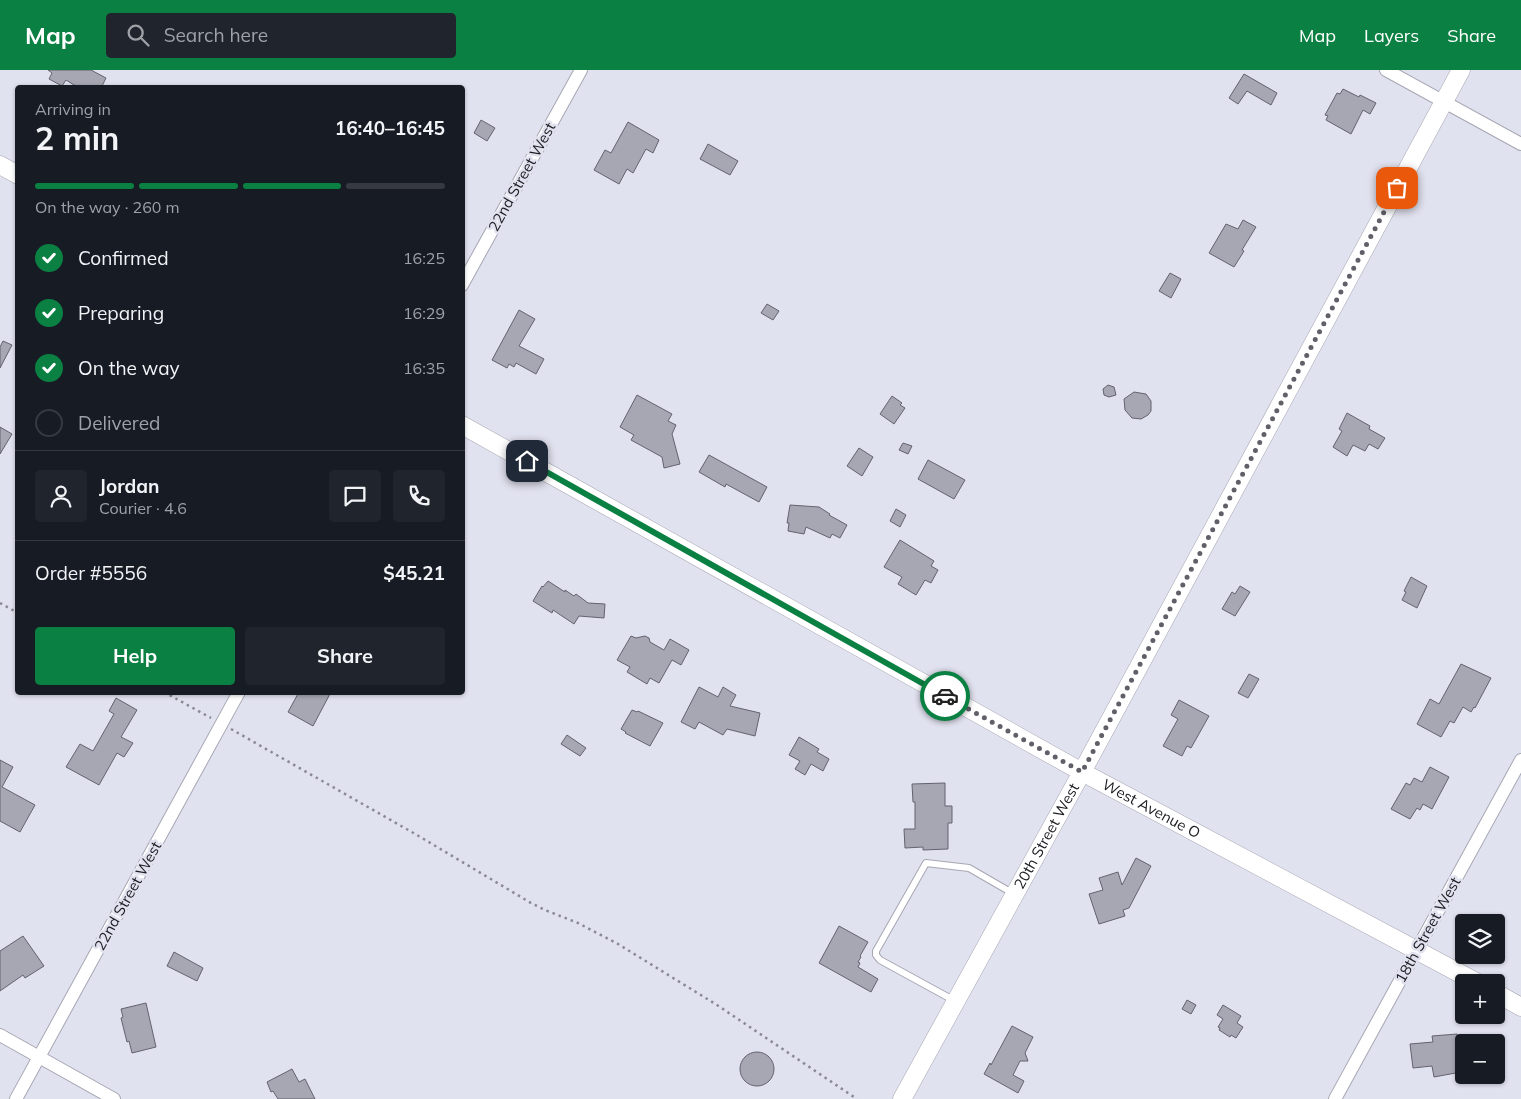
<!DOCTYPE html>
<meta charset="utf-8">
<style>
body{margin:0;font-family:Mulish,sans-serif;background:#20242c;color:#f1f3f6;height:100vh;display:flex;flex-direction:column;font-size:19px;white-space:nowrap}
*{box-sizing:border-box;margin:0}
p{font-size:16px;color:#9ea1a6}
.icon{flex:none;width:28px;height:28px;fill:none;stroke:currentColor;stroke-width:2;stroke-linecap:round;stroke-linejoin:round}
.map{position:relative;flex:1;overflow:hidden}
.panel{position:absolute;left:15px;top:15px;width:450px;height:610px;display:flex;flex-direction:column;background:#171b24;border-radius:5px;box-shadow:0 1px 4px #0004}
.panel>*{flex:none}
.buttons{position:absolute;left:1455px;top:844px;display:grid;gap:10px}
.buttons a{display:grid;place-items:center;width:50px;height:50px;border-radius:5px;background:#171b24;box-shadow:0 1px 4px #0004;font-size:25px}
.pin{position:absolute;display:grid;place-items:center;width:42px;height:42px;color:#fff;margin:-21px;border-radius:10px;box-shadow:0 2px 8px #0006}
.courier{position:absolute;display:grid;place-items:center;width:50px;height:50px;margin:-25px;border:4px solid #0b8043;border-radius:50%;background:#fff;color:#222;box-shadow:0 1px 6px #0007}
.overview em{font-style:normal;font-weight:700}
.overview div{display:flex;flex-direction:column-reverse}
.overview{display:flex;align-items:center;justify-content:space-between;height:85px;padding:0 20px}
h1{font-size:32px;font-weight:700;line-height:38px}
.bar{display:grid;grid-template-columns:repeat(4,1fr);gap:8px 5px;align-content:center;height:60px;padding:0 20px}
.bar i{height:6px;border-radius:4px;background:#363941}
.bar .current{background:#0b8043}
.bar p{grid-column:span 4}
.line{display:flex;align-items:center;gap:12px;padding:0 20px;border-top:1px solid #363941}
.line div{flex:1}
.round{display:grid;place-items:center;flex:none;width:52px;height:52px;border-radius:5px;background:#20242c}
ol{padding:0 20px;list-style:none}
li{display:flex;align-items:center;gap:15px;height:55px}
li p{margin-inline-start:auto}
li .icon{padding:5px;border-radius:50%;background:#0b8043;color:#fff;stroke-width:4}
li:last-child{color:#9ea1a6}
li i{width:28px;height:28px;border:2px solid #363941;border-radius:50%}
.action{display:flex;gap:10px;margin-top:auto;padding:10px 20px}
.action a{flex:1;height:58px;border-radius:5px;background:#0b8043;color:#fff;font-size:20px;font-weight:700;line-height:58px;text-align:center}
.action a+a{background:#20242c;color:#f1f3f6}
header{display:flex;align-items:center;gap:30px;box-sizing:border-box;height:70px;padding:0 25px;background:#0b8043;color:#fff}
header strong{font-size:24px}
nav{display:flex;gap:28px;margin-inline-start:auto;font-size:18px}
.search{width:350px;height:45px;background:#20242c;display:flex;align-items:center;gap:12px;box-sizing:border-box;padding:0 18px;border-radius:5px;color:#9ea1a6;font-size:19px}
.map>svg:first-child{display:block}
</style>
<header>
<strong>Map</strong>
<div class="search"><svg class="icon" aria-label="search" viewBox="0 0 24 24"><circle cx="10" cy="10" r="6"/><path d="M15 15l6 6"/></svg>Search here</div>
<nav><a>Map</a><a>Layers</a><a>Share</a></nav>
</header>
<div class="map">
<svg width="1521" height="1029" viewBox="0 0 1521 1029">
<rect width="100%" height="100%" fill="#e1e2ef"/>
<path fill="#a6a7b3" stroke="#62636e" d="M48,0H91L106,8L101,18H79L66,10L62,16L49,9L52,3Z
M1244,4L1277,23L1271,35L1247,21L1238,34L1229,28Z
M1343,19L1359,27L1360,25L1376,33L1370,44L1363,40L1351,64L1326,50L1328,46L1325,45L1337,23L1340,24Z
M481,50L495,58L487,71L474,63Z
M628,52L659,70L653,83L646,79L633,103L627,99L619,114L594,100L605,80L611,83Z
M708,74L738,91L730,105L700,89Z
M1243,150L1256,157L1242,180L1244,181L1234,197L1209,183L1226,154L1238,159Z
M1170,203L1181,209L1171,228L1159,221Z
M767,234L779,241L773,250L761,243Z
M519,240L535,249L519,276L544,289L536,304L516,293L514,297L509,294L507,298L492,290Z
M3,271L12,275L0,298V277Z
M1108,315L1114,317L1116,325L1109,327L1104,325L1103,319Z
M1134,322L1146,324L1151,331V341L1148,345L1141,349L1132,348L1125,340L1124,329Z
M637,325L672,344L668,351L676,355L672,364L680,394L664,398L662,387L631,370L634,365L620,357Z
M892,326L902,333L900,335L905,338L894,354L880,344Z
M1347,343L1370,356L1369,359L1385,368L1378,379L1369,374L1365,381L1353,375L1347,386L1333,377L1342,361L1339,359Z
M0,357L12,364L0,384Z
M903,373L912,376L908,384L899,380Z
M859,378L873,387L862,406L847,396Z
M709,385L767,417L759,432L726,414L725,417L699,402Z
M928,390L965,410L954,429L918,409Z
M790,435L819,437L830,444L829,445L847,455L840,468L832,464L830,468L806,457L804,464L788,461L789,453H787Z
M896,439L906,445L900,457L890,451Z
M900,470L934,491L931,496L938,500L931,513L925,510L916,525L898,514L902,507L884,497Z
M1411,507L1427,516L1417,538L1402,530L1406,522L1404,521Z
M548,511L565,522V520L574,526L576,524L588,533L605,534L604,548L579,546L574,554L553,540L552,543L533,531L542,516L543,517Z
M1240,516L1250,522L1235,546L1222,539L1232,522L1235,524Z
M631,566L636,568L645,566L649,568L650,572L664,580L670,569L689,580L681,595L672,590L659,613L650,608L647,614L627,602L630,597L617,590Z
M1461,594L1491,608L1475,638L1474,637L1471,642L1463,637L1454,653L1450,651L1441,667L1417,654L1430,629L1439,634Z
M1249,604L1259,609L1248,628L1238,623Z
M699,617L718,627L723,617L736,625L730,636L760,643L755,666L727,659L723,665L699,652L695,659L681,652Z
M299,622H331L313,656L288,642Z
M116,628L137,640L121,667L133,673L124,687L117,683L99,715L66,697L80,674L93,681L114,644L109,641Z
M1179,630L1209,646L1191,678L1187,676L1182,686L1163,676L1178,649L1171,645Z
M632,640L637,642L638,641L663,653L650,676L625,663L626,662L621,659Z
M567,665L586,678L580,686L561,674Z
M799,667L819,679L817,682L829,689L823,701L811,694L805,705L795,699L800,691L789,685Z
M0,690L13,697L2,717L35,735L20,762L0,751Z
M1430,697L1449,707L1432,739L1423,734L1420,740L1417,738L1410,749L1391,739L1406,713L1410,715L1414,708L1422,712Z
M945,713V736H952V753H948V779L923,780V777L905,778L904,759H915V732H913L912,714Z
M1136,788L1151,796L1129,838L1123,840L1125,846L1099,854L1089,824L1103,820L1099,808L1118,802L1122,815Z
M839,856L868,872L860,886L861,887L858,892L860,893L858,897L878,909L871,922L819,893Z
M23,866L44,896L25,908L23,905L0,921V881Z
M174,882L203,898L197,911L167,896Z
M1187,930L1196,935L1191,944L1182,939Z
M146,933L156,977L132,983L129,971L127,972L121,948L123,947L121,939Z
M1223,935L1241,946L1237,953L1243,957L1236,968L1231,965L1230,967L1219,960L1220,958L1218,957L1223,949L1217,945Z
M1012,956L1033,967L1025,983L1028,991H1020L1013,1005L1024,1011L1018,1023L984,1004L990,993L991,995Z
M1457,964L1461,1002L1434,1007L1432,996L1413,998L1410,974L1433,972L1432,966Z
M740 999a17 17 0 1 1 34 0a17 17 0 1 1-34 0Z
M292,999L299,1012L305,1009L315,1029H278L273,1021L271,1022L267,1012Z"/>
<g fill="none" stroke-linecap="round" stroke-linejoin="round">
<defs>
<path id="lane" d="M955,931L880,890L876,885V881L926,793L969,798L1014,824"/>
<path id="street" d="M1386,0L1521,74
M462,215L581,0
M0,965L114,1029
M16,1029L239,622
M1335,1029L1521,690"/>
<g id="secondary">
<path d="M0,95L18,105"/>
<path id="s1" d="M462,355L1082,702L1476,912"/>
<path d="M1496,923L1521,937"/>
<path id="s2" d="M902,1029L1082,702L1461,0"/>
</g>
</defs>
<use href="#lane" stroke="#a6a7b3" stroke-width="8"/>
<use href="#street" stroke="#a6a7b3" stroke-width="14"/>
<use href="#secondary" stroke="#a6a7b3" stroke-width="19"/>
<path stroke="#898a93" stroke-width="2.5" stroke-dasharray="2.5 4" stroke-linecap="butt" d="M0,533L18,543
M164,622L211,648
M231,659L417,765L531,833L545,840L578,853L618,874L717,935L857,1029"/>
<use href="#lane" stroke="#fff" stroke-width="6"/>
<use href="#street" stroke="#fff" stroke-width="12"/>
<use href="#secondary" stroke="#fff" stroke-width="18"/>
</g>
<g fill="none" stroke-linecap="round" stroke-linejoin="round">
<path stroke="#606168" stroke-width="5" stroke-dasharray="0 9" d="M945,626L1082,702L1397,118"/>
<path stroke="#0b8043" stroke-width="6" d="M527,391L945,626"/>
</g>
<g text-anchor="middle" stroke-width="5" stroke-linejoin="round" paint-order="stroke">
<g font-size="15" fill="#1a1b1f" stroke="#e1e2ef">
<text transform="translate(522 107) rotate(-61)" y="5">22nd Street West</text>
<text dy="5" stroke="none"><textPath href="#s1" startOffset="789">West Avenue O</textPath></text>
<text dy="5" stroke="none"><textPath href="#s2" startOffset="300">20th Street West</textPath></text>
<text transform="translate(128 826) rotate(-61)" y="5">22nd Street West</text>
<text transform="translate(1428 860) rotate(-61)" y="5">18th Street West</text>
</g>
</g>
</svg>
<div class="buttons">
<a><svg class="icon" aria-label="layers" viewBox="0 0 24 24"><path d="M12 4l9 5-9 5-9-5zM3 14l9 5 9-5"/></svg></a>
<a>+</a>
<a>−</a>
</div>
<div class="pin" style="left:1397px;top:118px;background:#ea580c"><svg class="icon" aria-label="bag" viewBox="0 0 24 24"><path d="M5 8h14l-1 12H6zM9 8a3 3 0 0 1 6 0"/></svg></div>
<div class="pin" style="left:527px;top:391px;background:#1f2937"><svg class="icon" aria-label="home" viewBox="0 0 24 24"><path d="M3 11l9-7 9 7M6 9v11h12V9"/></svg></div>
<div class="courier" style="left:945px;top:626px"><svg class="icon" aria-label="car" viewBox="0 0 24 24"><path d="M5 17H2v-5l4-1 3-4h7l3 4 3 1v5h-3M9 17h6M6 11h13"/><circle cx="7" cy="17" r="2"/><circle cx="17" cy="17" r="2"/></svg></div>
<section class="panel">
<div class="overview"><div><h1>2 min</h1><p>Arriving in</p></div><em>16:40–16:45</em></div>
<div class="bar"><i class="current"></i><i class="current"></i><i class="current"></i><i></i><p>On the way · 260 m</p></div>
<ol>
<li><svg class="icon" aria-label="check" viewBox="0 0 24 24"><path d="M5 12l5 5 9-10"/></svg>Confirmed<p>16:25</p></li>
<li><svg class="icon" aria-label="check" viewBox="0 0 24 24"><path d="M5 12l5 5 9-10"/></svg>Preparing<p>16:29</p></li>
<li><svg class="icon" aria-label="check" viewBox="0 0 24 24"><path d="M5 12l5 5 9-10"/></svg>On the way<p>16:35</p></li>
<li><i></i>Delivered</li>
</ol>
<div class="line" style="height:90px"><a class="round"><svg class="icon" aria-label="person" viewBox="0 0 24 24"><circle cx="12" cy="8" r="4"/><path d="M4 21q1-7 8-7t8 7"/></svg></a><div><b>Jordan</b><p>Courier · 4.6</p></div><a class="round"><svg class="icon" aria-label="chat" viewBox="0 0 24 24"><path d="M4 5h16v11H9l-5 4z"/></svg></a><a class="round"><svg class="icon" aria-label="phone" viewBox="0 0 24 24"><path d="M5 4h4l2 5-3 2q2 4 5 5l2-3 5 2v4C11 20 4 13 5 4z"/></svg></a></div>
<div class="line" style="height:65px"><div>Order #5556</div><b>$45.21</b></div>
<div class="action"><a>Help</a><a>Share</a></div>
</section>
</div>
